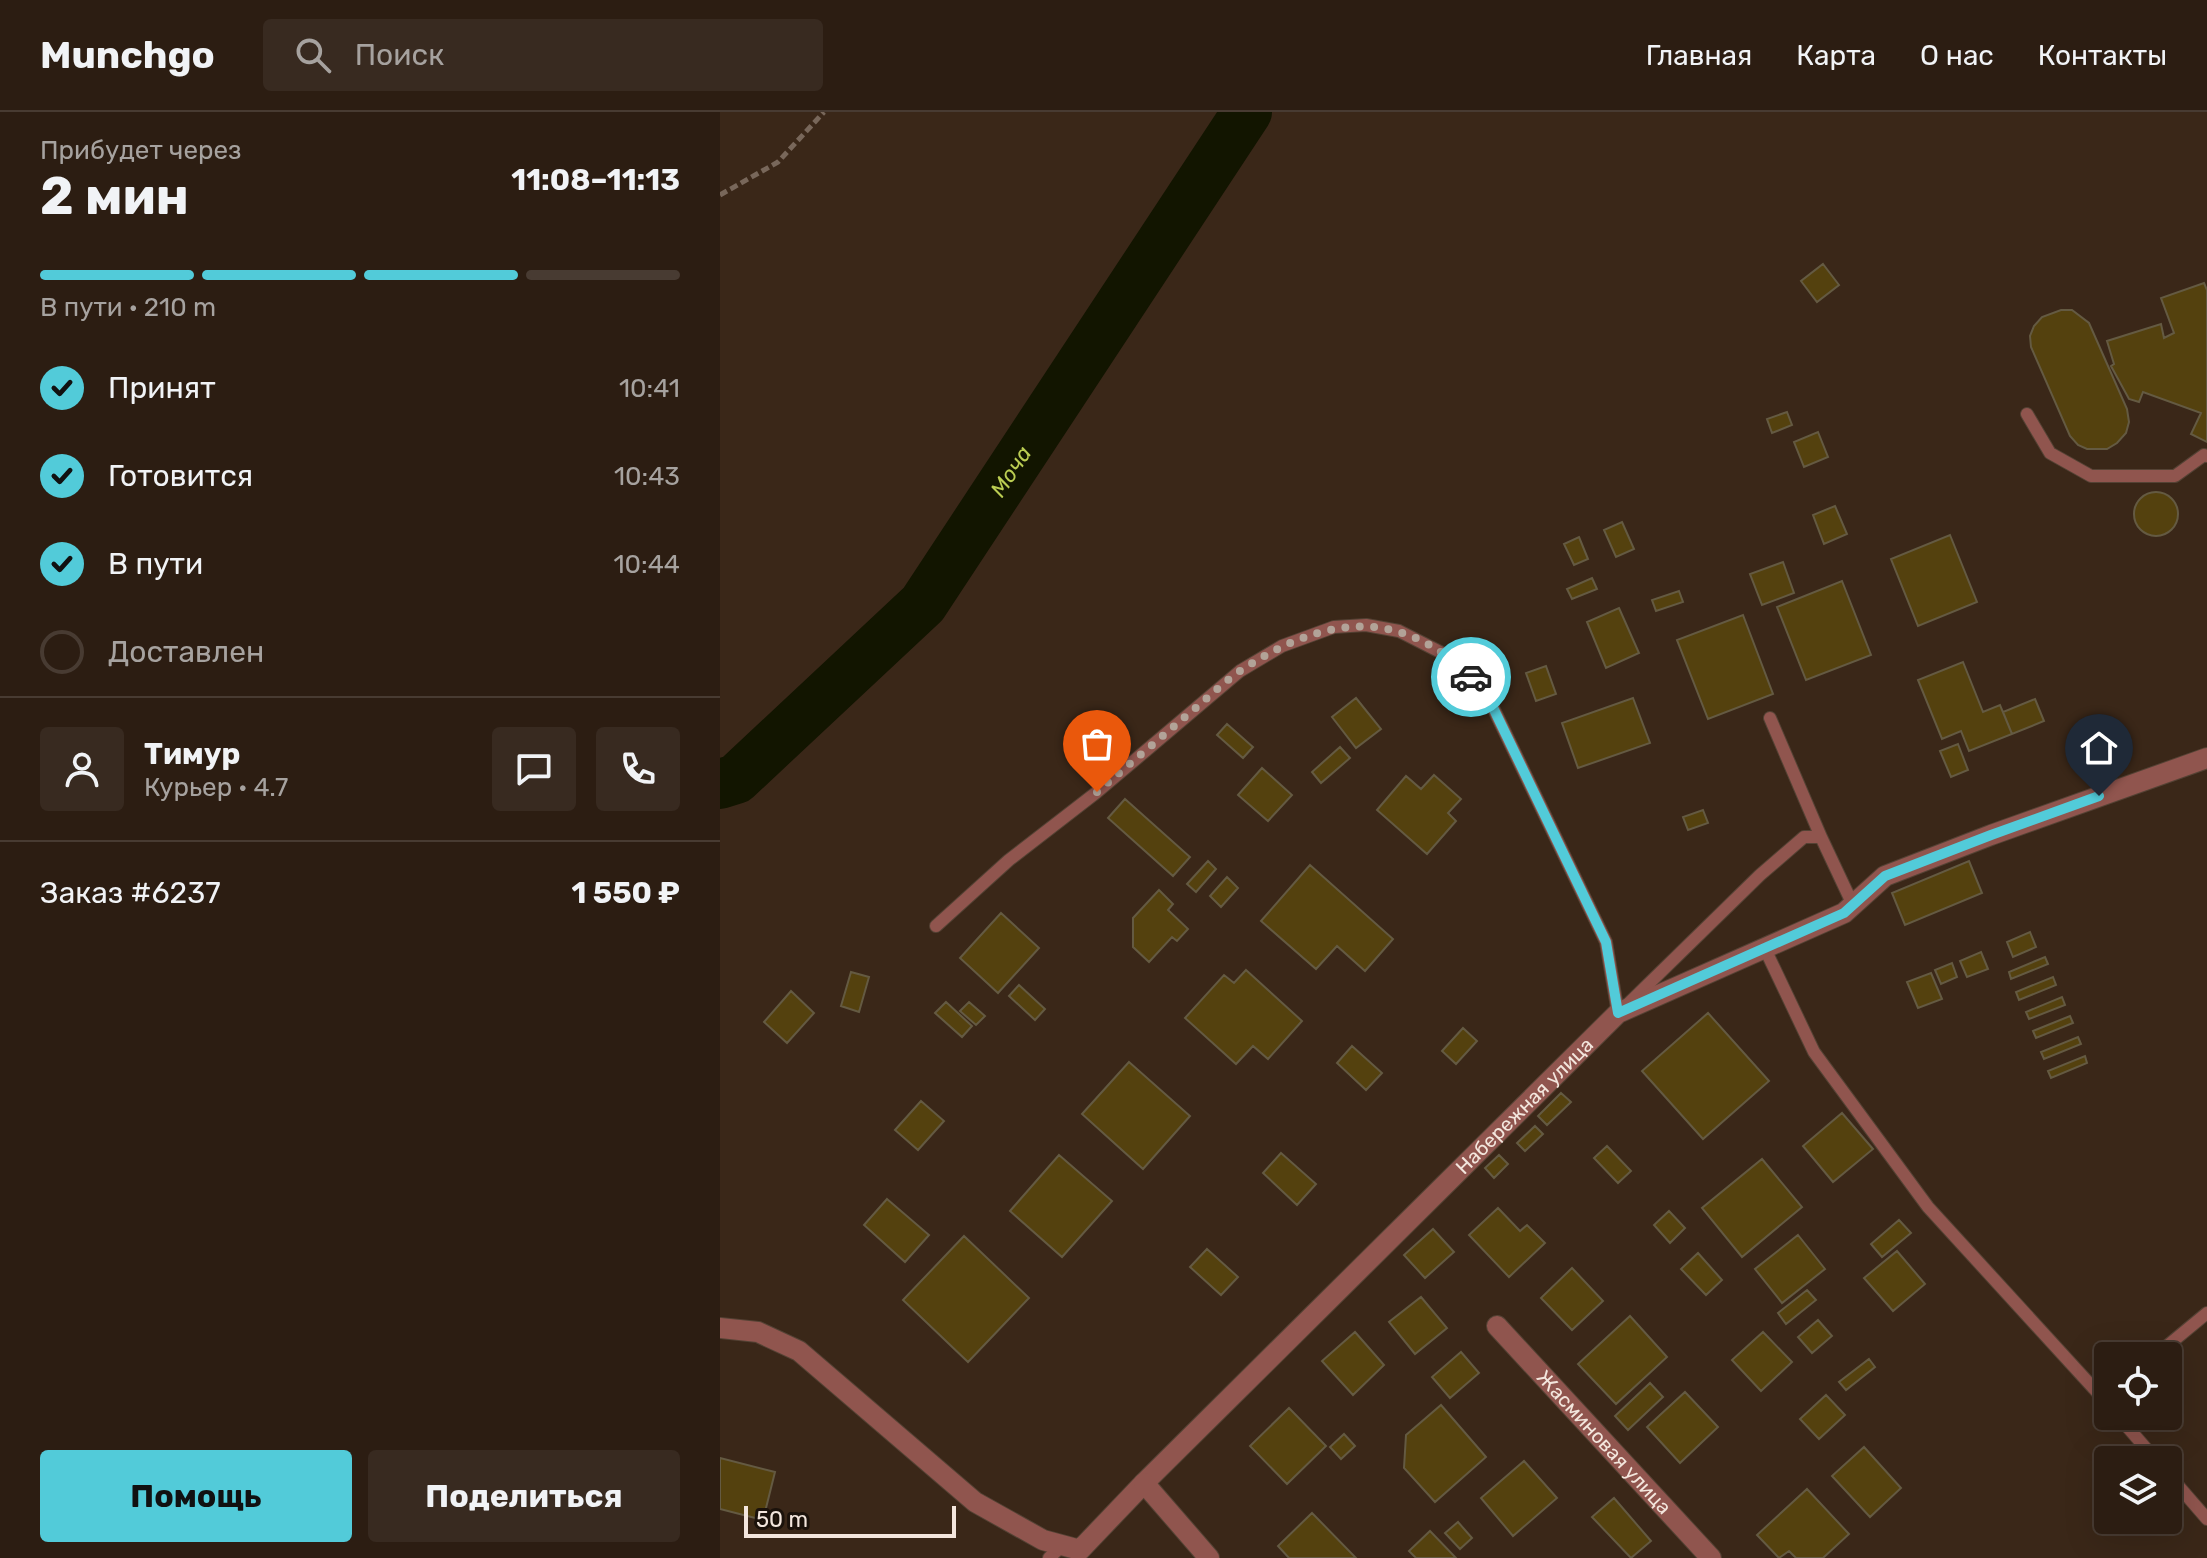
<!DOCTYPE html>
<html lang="ru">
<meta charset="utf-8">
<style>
body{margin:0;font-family:Rubik,sans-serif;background:#382a20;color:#f1f3f6;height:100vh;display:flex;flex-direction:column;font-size:30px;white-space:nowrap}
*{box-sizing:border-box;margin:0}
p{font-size:26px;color:#a6a29f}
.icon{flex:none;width:44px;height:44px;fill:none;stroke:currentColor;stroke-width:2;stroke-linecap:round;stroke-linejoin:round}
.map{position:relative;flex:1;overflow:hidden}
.panel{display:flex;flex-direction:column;background:#2c1d12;width:720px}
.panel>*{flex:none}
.buttons{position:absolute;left:1374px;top:1230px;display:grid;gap:16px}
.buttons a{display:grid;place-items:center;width:88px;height:88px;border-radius:8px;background:#2c1d12;box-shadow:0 8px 32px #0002,0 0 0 2px #483b32;font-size:40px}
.scale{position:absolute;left:24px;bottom:20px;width:212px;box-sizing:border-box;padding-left:8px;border:4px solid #f3e6dd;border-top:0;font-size:22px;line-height:28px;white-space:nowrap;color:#f3e6dd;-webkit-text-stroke:6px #1b120b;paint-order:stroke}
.pin{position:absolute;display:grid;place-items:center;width:68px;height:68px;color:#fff;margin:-82px -34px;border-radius:50% 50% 50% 0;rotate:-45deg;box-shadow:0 0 8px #0007}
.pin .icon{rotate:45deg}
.courier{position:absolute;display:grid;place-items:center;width:80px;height:80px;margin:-40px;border:6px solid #52cbd9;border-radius:50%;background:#fff;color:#222;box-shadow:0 2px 10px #0007}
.head em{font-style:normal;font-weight:700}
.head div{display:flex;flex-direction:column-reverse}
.head{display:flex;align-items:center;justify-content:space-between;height:136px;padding:0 40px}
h1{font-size:52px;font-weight:700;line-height:60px}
.bar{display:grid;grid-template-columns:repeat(4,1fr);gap:12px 8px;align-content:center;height:96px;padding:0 40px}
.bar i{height:10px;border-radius:6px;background:#483b32}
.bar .active{background:#52cbd9}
.bar p{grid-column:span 4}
.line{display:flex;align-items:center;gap:20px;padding:0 40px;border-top:2px solid #483b32}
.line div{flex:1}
.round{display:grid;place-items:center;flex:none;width:84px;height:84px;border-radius:8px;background:#382a20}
ol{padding:0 40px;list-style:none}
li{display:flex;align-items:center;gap:24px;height:88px}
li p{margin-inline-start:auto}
li .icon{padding:8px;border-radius:50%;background:#52cbd9;color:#111;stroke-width:4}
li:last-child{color:#a6a29f}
li i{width:44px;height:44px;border:4px solid #483b32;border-radius:50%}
.primary-button{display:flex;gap:16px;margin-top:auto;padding:16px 40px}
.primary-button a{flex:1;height:92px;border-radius:8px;background:#52cbd9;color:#111;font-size:32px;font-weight:700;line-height:92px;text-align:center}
.primary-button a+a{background:#382a20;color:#f1f3f6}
header{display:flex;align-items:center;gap:48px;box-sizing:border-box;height:112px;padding:0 40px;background:#2c1d12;border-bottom:2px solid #483b32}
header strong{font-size:38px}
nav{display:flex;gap:44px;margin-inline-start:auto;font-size:28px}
.search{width:560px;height:72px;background:#382a20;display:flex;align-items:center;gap:20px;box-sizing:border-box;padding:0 28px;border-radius:8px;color:#a6a29f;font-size:30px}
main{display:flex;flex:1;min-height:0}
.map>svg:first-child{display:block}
</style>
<header>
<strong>Munchgo</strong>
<div class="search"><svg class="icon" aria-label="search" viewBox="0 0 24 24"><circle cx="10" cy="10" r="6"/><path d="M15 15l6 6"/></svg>Поиск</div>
<nav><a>Главная</a><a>Карта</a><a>О нас</a><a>Контакты</a></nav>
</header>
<main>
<section class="panel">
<div class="head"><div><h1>2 мин</h1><p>Прибудет через</p></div><em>11:08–11:13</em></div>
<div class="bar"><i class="active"></i><i class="active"></i><i class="active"></i><i></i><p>В пути · 210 m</p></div>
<ol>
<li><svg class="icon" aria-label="check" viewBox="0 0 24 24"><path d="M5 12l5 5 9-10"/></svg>Принят<p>10:41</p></li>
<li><svg class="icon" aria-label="check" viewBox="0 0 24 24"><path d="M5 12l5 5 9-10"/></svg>Готовится<p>10:43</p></li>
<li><svg class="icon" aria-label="check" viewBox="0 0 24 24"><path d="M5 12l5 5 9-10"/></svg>В пути<p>10:44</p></li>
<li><i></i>Доставлен</li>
</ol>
<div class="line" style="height:144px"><a class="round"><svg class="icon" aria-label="person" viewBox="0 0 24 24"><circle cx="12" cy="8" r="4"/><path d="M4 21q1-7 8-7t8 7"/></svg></a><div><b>Тимур</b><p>Курьер · 4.7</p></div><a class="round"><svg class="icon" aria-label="chat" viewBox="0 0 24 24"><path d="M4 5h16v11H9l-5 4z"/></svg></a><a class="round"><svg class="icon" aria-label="phone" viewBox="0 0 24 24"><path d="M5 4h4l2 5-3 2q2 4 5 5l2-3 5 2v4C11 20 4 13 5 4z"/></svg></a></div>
<div class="line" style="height:104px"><div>Заказ #6237</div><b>1 550 ₽</b></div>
<div class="primary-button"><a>Помощь</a><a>Поделиться</a></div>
</section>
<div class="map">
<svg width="1487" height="1446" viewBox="0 0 1487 1446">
<rect width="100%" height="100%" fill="#3a2718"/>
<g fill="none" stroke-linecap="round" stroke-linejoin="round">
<path stroke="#121500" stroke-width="50" id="s1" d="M0,672L16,667L203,492L527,0"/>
</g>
<path fill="#54410e" stroke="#645a42" stroke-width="2" d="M1103,152L1119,173L1097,190L1081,169Z
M1484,171L1487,178V330L1471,322L1481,301L1423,280L1419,290L1409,287L1391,254L1394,252L1387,229L1441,212L1444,226L1454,221L1441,186Z
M1341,198H1352L1369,211L1407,297L1409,310L1406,321L1397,331L1387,337H1367L1358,333L1350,324L1311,235L1310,224L1314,214L1322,205Z
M1067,300L1072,313L1052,321L1047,307Z
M1098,320L1108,345L1084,355L1074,330Z
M1414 402a22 22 0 1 1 44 0a22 22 0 1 1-44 0Z
M1115,394L1127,422L1104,432L1093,403Z
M902,410L914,437L896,445L884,418Z
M1230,423L1257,490L1198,514L1171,447Z
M859,425L868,447L854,453L844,432Z
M1063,450L1074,481L1042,493L1030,462Z
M872,466L877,477L852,487L847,477Z
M1122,469L1151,543L1086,568L1057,495Z
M959,479L963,490L936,499L932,488Z
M899,496L919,541L886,556L867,510Z
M1023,503L1053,582L988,607L957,528Z
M1243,550L1263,600L1280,593L1292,622L1249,639L1241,619L1222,627L1198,568Z
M826,554L836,582L816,589L806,561Z
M636,586L661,617L636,636L612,605Z
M913,586L930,631L858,656L842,611Z
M1315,587L1324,609L1292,622L1283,600Z
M507,612L533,635L523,646L497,623Z
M1238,632L1248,658L1231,665L1220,639Z
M620,635L630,646L601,671L592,660Z
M542,656L572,683L548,709L518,683Z
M714,663L741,687L728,701L736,709L707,742L657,698L686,664L701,677Z
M405,687L470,745L453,764L388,706Z
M983,698L988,711L968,718L963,705Z
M488,749L496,757L476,780L467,772Z
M1249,749L1262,781L1185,813L1172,781Z
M590,753L673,827L645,859L617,834L596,857L541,809Z
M507,765L518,776L501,795L490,784Z
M439,778L453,792L448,798L468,817L457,829L452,825L429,850L413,835V806Z
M281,801L319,836L278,881L240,846Z
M1310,820L1316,835L1293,845L1287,830Z
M1261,840L1268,857L1247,865L1240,849Z
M1325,845L1328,852L1291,867L1289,860Z
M1232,851L1237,865L1221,872L1215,858Z
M526,858L582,909L548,947L533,934L516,952L465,906L504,863L514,871Z
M131,860L149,865L139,900L121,894Z
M1211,861L1222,887L1198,896L1187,870Z
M1333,865L1336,873L1299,888L1296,880Z
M299,873L325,897L315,908L289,884Z
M71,879L94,901L67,931L44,910Z
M1342,885L1345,893L1309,907L1306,900Z
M226,890L252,914L242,925L215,901Z
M249,890L265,904L256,913L240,899Z
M988,901L1049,969L983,1027L922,959Z
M1350,904L1353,911L1316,926L1313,919Z
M743,916L757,929L736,952L722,939Z
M1358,925L1361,932L1324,947L1321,940Z
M632,934L662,961L646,978L617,951Z
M1365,944L1367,951L1331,966L1328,959Z
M409,950L470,1004L423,1057L362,1002Z
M841,981L851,990L827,1013L818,1004Z
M201,989L224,1009L198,1038L175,1018Z
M1122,1001L1153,1037L1113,1070L1083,1034Z
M815,1014L823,1022L805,1039L797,1031Z
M887,1034L911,1059L898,1071L874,1046Z
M561,1041L596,1072L577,1093L543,1061Z
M339,1043L392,1089L342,1145L290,1099Z
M779,1043L788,1052L774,1066L765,1056Z
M1042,1047L1082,1095L1022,1145L982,1096Z
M167,1087L209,1123L185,1150L144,1113Z
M778,1096L800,1119L807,1113L825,1131L789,1165L749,1123Z
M949,1099L965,1116L950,1131L934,1113Z
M1179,1108L1191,1121L1162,1145L1151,1132Z
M713,1117L734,1140L705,1166L684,1143Z
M1078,1123L1105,1157L1062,1191L1035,1157Z
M244,1124L309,1186L248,1250L183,1188Z
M487,1137L518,1165L501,1183L470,1155Z
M1177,1139L1205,1172L1173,1199L1144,1166Z
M978,1141L1002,1168L986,1183L961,1157Z
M852,1156L883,1189L852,1218L821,1186Z
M1087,1178L1096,1188L1066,1212L1058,1201Z
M701,1185L727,1216L695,1242L669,1210Z
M910,1204L947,1245L896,1292L858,1252Z
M1098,1208L1112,1224L1092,1241L1078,1225Z
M635,1220L664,1253L633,1283L602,1249Z
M1043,1220L1072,1250L1041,1279L1012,1248Z
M741,1240L759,1261L730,1286L712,1265Z
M1149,1247L1155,1255L1126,1278L1119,1270Z
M930,1271L943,1285L908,1318L895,1304Z
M965,1280L998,1315L960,1351L927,1315Z
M1106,1283L1125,1303L1099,1327L1080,1307Z
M721,1293L766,1345L715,1390L684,1356L686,1323Z
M569,1296L606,1334L567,1372L530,1334Z
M624,1322L635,1334L621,1347L610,1335Z
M1144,1335L1181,1376L1150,1405L1112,1364Z
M0,1346L55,1360L43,1408L0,1397Z
M804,1349L837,1386L793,1424L761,1386Z
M1087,1377L1129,1422L1103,1446H1076L1069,1439L1059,1446L1037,1423Z
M894,1386L931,1429L911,1446L872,1405Z
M592,1401L636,1446H569L558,1434Z
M738,1410L752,1426L740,1437L725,1421Z
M710,1419L736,1446H696L689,1439Z"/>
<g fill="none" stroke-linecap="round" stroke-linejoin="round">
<defs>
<path id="lane" d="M1307,302L1330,341L1371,364H1455L1484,343L1487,344
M1050,606L1101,725
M216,814L289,748L377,680L520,559L562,534L614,515L646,513L679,519L732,546L765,579L886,830L898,901
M1045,837L1094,940L1208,1095L1388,1292
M909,891L1040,763L1084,725H1101L1133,793
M1435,1244L1487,1201
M1398,1304L1436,1348
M1448,1362L1487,1407
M329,1446L343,1433"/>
<g id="street">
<path id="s2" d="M777,1214L991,1446"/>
<path id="s3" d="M0,1216L38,1220L79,1239L255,1390L323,1428L360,1438L424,1371L898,901L1124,801L1165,764L1271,723L1487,646"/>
<path d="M424,1371L489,1446"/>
</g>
</defs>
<use href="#lane" stroke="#544234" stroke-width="14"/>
<use href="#street" stroke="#544234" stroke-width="22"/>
<path stroke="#78675a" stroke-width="5" stroke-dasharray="8 4" stroke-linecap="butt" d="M0,83L58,50L104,0"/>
<use href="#lane" stroke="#90554e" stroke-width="12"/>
<use href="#street" stroke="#90554e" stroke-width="20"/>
</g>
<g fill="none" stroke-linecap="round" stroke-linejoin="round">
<path stroke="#b2a398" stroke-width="8" stroke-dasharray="0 14.4" d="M377,680C407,654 437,629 466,604C485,589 503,570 523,557C603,505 678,493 751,565"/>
<path stroke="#52cbd9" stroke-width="10" d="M751,565L765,579L886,830L898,901L1124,801L1165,764L1271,723L1379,684"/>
</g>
<g text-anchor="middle" stroke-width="8" stroke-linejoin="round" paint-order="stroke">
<g font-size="20" fill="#f3e6dd" stroke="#1b120b">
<text dy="7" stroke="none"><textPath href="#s3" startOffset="1060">Набережная улица</textPath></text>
<text dy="7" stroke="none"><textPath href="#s2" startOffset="158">Жасминовая улица</textPath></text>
</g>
<g font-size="22" font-style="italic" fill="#bbcd52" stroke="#1b120b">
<text dy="8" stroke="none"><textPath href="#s1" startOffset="432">Моча</textPath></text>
</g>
</g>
</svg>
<div class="buttons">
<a><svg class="icon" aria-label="locate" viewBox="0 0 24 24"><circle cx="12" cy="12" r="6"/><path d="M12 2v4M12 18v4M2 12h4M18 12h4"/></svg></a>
<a><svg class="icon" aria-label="layers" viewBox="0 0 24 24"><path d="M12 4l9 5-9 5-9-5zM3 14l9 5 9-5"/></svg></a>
</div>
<div class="scale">50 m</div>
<div class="pin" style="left:377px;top:680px;background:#ea580c"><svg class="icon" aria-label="bag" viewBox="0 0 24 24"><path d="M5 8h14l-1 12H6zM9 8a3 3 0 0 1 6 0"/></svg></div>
<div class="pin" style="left:1379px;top:684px;background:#1f2937"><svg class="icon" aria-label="home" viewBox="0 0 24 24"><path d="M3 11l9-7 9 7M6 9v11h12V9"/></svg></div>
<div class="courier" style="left:751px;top:565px"><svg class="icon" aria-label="car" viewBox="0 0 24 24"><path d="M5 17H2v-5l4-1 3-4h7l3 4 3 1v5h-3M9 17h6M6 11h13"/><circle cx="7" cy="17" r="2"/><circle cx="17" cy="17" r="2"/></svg></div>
</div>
</main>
